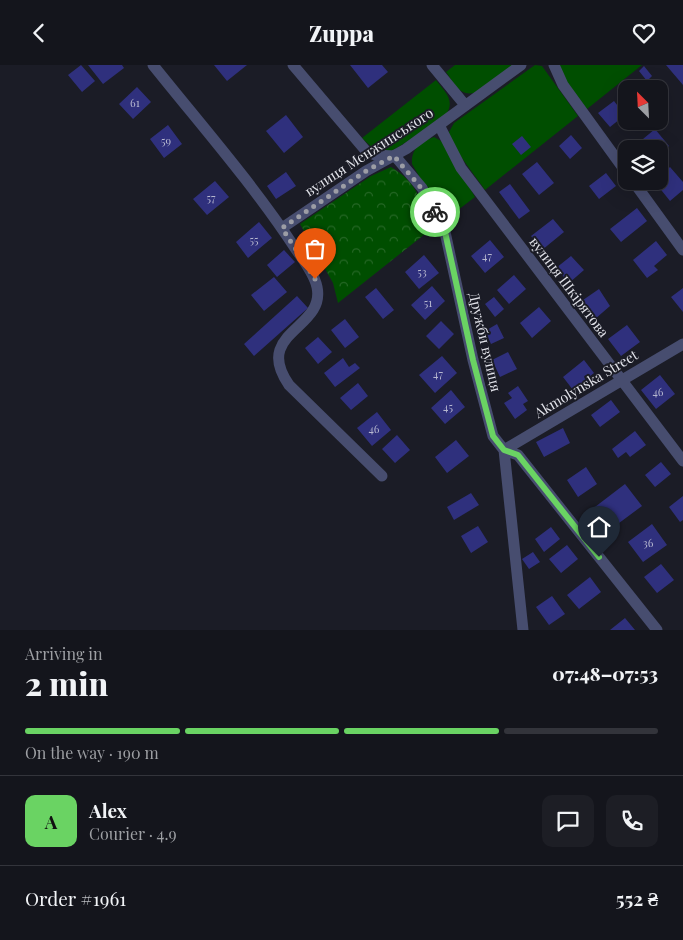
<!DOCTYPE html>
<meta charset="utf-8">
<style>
body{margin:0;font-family:"Playfair Display",serif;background:#1d1e25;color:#f1f3f6;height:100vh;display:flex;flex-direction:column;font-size:19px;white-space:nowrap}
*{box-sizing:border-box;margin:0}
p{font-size:16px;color:#9d9fa3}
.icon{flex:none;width:28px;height:28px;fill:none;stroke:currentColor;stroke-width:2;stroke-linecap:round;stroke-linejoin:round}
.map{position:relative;height:565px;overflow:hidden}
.side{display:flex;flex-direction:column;background:#14151c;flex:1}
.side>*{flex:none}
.needle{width:32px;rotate:336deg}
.fabs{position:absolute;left:618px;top:15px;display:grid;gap:10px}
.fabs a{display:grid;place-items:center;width:50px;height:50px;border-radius:10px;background:#14151c;box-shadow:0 5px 20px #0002,0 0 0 1px #33343b;font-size:25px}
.pin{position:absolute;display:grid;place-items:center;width:42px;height:42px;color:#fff;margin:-51px -21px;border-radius:50% 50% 50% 0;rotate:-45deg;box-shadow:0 0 5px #0007}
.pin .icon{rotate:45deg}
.courier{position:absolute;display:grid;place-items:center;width:50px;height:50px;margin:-25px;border:4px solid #6ad363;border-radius:50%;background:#fff;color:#222;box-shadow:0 1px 6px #0007}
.overview em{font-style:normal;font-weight:800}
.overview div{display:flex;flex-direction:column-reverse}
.overview{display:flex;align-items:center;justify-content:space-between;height:85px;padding:0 25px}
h1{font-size:32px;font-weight:800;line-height:38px}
.bar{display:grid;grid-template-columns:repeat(4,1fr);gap:8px 5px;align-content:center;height:60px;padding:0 25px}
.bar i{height:6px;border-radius:4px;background:#33343b}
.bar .selected{background:#6ad363}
.bar p{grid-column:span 4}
.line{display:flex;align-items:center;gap:12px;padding:0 25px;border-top:1px solid #33343b}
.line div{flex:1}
.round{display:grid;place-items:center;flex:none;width:52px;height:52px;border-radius:10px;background:#1d1e25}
header{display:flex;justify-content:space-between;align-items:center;height:65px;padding:0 25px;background:#14151c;font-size:22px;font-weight:800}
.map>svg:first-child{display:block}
</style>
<header><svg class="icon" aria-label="back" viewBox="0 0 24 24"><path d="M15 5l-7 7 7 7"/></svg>Zuppa<svg class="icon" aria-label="heart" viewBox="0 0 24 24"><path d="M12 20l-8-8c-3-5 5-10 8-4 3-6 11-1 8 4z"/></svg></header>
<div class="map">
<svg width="683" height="565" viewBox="0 0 683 565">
<defs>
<pattern id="forest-crowns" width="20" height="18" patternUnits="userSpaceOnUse" patternTransform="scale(1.25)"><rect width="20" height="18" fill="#004e00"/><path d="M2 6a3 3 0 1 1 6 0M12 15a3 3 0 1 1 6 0" fill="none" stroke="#256725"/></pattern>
</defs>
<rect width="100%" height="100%" fill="#1b1c26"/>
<path fill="#004e00" d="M455,0H513L474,28C459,31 454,18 446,7Z
M535,0L542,1L578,51L485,125L451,78L449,67L454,58Z
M558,0H642L587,44L564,13Z
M436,15C444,26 455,34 447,48C437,55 397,86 389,86C377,87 370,81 362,73Z
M434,72L443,77L475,132L445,155L412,99C411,83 421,77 434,72Z"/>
<path fill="url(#forest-crowns)" d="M391,102C417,117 423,138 430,165L338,238L333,218L300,159L371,111Z"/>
<path fill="#2f307d" d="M81,0L95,16L82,27L68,10Z
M88,0H122L124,3L103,19Z
M214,0H247L227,16Z
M350,0H382L388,7L368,23Z
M666,0H683V20Z
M644,1L652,11L647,16L639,6Z
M641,14L649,24H629Z
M137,22L151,37L133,54L119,39Z
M614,36L625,50L610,62L598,48Z
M286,50L303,72L284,88L266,66Z
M168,60L182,79L164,93L150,74Z
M655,64L669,81L659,89V84H631Z
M571,70L582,83L570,94L559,81Z
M522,71L531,82L521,90L512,79Z
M537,97L554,118L539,130L522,109Z
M670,102L683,117V125L670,136L654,116H659V112Z
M286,107L296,121L276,134L267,121Z
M606,108L616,121L599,134L589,121Z
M215,116L229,132L207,150L193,134Z
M510,119L530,146L519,154L499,127Z
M637,143L647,156L621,177L610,164Z
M553,154L564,167L542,185L531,171Z
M259,157L272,173L248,193L236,177Z
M490,175L504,192L485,208L471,191Z
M656,176L667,190L654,201L658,205L647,213L633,195Z
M284,185L295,197L277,212L267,200Z
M424,190L439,208L419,224L405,207Z
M571,191L584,205L569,218L556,203Z
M514,210L526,224L509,239L497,225Z
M274,212L287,227L264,246L251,230Z
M432,221L445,236L425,255L411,240Z
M376,223L394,245L383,254L365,232Z
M683,223V247L671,232Z
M599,224L610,241L595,254L583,235Z
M297,231L308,243L254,291L244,279Z
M494,232L504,244L495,252L485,239Z
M539,242L551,256L532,273L520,258Z
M345,254L359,272L345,283L331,265Z
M441,256L454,269L439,284L426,271Z
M497,259L504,273L491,279L485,266Z
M627,260L640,277L621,291L608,274Z
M318,272L332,287L318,299L305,283Z
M508,287L517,304L500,312L492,295Z
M442,291L457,308L435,328L419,310Z
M343,293L349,302L355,298L360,303L335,322L324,308Z
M584,295L594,308L573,325L563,312Z
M660,310L675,329L656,344L641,325Z
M358,318L368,331L351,345L340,333Z
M518,321L528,336L523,339L527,345L515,354L504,338L512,333L508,328Z
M451,325L465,342L445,359L431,343Z
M611,335L620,347L600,362L591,350Z
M377,347L391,365L372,381L357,363Z
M563,363L570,378L544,392L536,377Z
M635,366L646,380L630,392L626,387L618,393L612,384Z
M397,370L410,385L395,398L382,384Z
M456,375L469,391L447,408L435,392Z
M661,397L671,409L655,422L645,410Z
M586,402L597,419L578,432L567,415Z
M625,419L642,441L607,467L591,445Z
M471,428L479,440L454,455L447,442Z
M683,431V455L680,457L669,442Z
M652,459L667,480L643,497L628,477Z
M478,461L488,477L471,488L461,471Z
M551,462L560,474L544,487L535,474Z
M567,480L578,494L561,508L549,494Z
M533,487L540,497L529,504L522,494Z
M661,499L674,515L657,528L644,512Z
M590,512L601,527L579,544L567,530Z
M552,531L565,549L549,560L536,542Z
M625,553L635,565H610Z"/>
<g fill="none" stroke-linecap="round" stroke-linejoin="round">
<path stroke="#474d6f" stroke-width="11" d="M153,0C201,60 253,119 295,183C303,195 314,208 317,222C326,264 252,267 289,320L382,411
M293,0L366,86L375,90L395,91L422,123L445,167L473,295L493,371L504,385L518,390L657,565
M432,0L465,40
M554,0L563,20L626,107
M439,60L461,103L683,396
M633,116L683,185
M282,163L366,106L406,84L521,0
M523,565L504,385L683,279"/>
</g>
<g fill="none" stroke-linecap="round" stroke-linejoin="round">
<path stroke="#9c9da5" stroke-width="5" stroke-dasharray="0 9" d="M315,214L282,163L366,106L394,91L422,124L435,147"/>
<path stroke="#6ad363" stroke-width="6" d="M435,147L445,167L473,295L493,371L504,385L518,390L599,492"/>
</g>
<g text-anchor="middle" stroke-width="4" stroke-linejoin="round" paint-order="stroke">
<g font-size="11" fill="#b5b6cf">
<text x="135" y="42">61</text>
<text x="166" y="80">59</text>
<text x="211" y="137">57</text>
<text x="254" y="179">55</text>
<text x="487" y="195">47</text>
<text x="422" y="211">53</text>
<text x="428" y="242">51</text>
<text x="438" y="313">47</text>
<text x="658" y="331">46</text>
<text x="448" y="346">45</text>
<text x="374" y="368">46</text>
<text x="648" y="482">36</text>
</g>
<g font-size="14" fill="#e2e3ea" stroke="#1b1c26">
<text transform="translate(369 87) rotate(-33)" y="5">вулиця Менжинського</text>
<text transform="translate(569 222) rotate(53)" y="5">вулиця Шкірятова</text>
<text transform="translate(485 277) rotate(77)" y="5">Дружби вулиця</text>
<text transform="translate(586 319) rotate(-31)" y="5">Akmolynska Street</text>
</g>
</g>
</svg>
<div class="fabs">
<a><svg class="needle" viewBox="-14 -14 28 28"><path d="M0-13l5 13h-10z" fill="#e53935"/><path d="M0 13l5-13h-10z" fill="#9d9fa3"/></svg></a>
<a><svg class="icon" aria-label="layers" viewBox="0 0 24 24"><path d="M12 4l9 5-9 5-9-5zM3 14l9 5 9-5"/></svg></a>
</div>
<div class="pin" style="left:315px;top:214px;background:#ea580c"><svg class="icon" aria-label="bag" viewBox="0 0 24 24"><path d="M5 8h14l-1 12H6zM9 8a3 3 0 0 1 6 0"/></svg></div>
<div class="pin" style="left:599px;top:492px;background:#1f2937"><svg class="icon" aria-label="home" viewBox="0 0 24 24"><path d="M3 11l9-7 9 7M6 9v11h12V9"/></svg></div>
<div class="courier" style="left:435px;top:147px"><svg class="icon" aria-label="bike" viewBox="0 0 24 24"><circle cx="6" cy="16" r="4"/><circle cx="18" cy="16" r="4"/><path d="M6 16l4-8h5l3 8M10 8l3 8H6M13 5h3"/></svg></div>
</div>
<section class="side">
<div class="overview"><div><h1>2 min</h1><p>Arriving in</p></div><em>07:48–07:53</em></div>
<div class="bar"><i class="selected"></i><i class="selected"></i><i class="selected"></i><i></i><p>On the way · 190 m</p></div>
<div class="line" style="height:90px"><b class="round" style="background:#6ad363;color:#111">A</b><div><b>Alex</b><p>Courier · 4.9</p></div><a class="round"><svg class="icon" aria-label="chat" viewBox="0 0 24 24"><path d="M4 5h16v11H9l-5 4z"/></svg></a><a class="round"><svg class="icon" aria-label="phone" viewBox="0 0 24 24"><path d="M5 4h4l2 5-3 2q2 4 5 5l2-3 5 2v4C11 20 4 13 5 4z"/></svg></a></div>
<div class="line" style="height:65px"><div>Order #1961</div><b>552 ₴</b></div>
</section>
